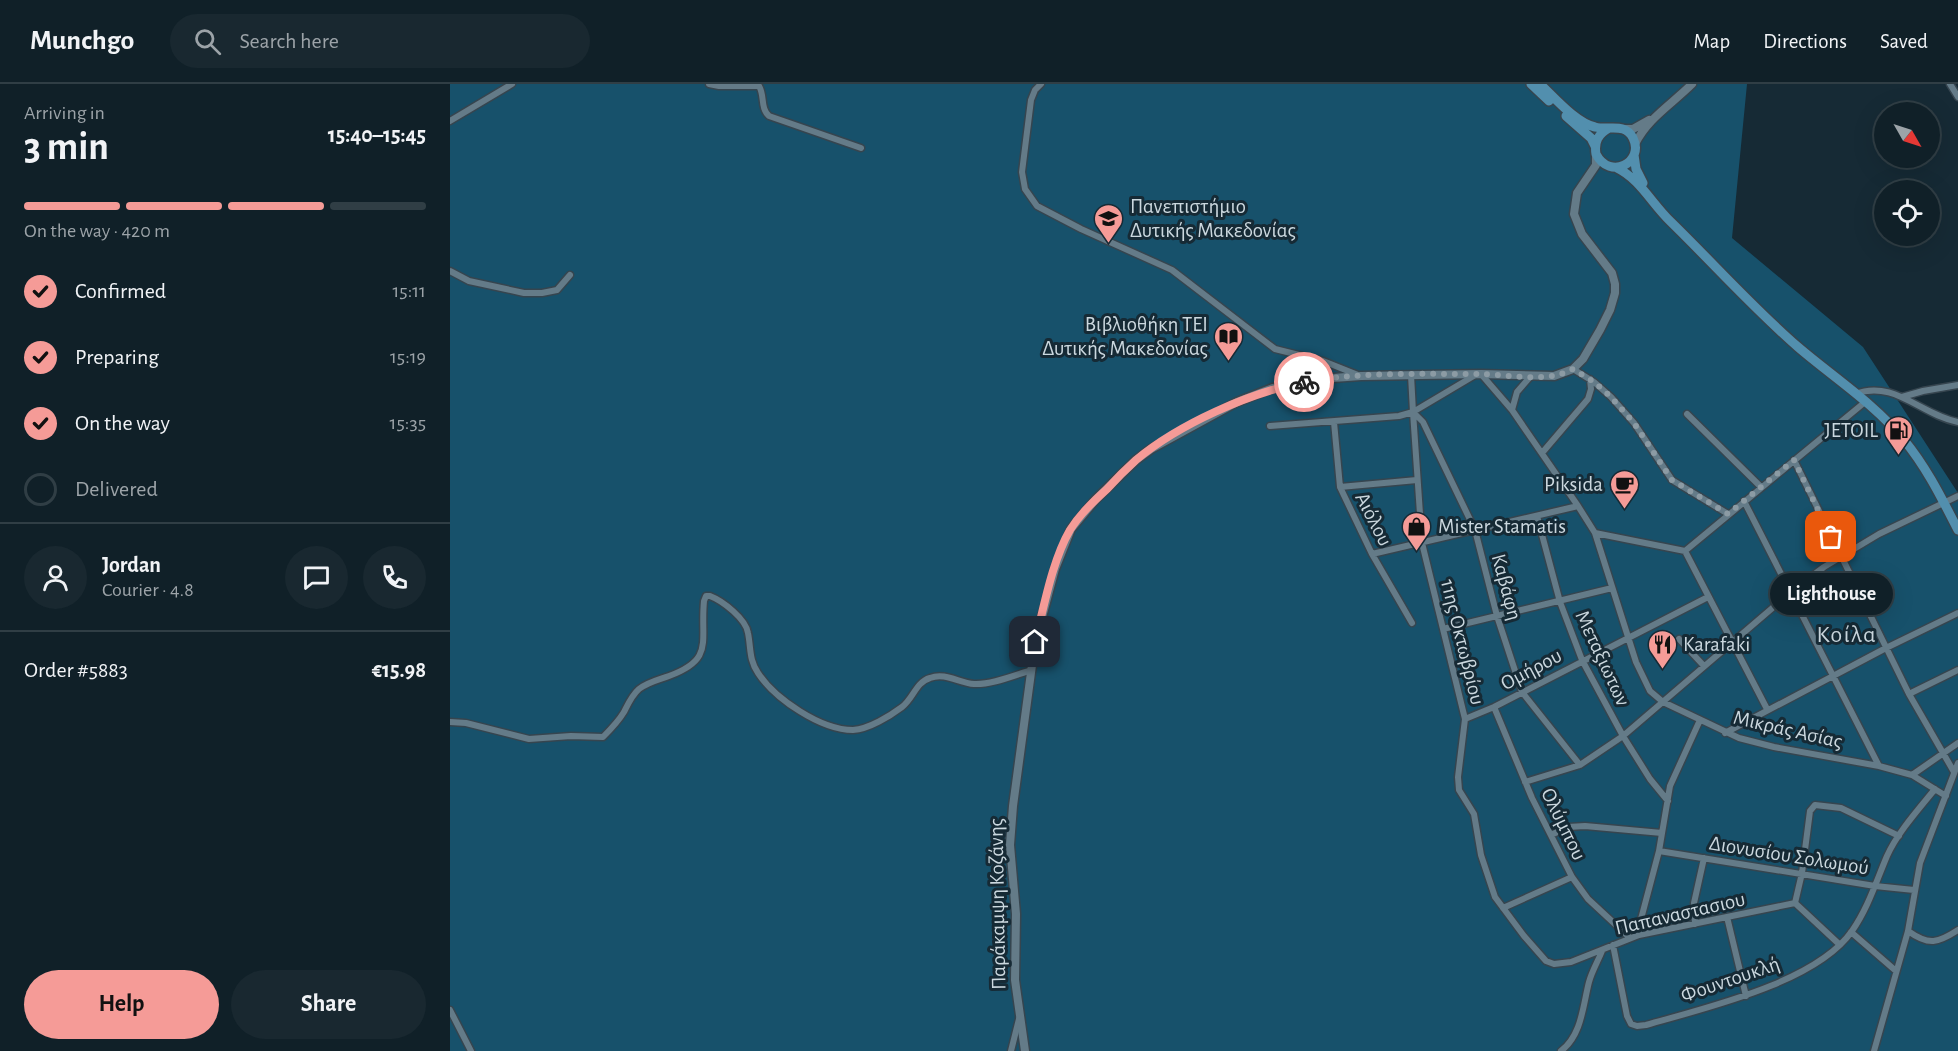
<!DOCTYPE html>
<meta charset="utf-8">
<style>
body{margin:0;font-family:"Alegreya Sans",sans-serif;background:#192830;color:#f1f3f6;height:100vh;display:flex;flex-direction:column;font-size:22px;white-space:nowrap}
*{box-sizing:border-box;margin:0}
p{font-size:20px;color:#9ca3a8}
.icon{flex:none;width:33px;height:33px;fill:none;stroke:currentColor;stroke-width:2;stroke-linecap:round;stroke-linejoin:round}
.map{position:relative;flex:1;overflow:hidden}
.side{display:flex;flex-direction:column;background:#102028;width:450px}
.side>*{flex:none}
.needle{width:39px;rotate:129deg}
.buttons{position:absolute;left:1424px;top:18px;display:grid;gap:12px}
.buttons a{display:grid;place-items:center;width:66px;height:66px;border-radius:50%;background:#102028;box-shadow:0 6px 24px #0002,0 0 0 2px #303e45;font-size:30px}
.pin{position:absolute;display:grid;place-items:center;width:51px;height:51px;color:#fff;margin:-26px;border-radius:12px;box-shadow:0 3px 9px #0006}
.courier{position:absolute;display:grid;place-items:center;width:60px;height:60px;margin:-30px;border:4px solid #f59b97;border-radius:50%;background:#fff;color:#222;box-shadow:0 2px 8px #0007}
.bubble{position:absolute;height:42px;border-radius:21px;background:#102028;box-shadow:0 6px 24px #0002,0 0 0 2px #303e45;font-size:20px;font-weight:600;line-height:42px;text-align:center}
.overview em{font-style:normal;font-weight:600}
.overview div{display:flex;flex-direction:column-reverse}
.overview{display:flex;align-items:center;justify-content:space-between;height:102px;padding:0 24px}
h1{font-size:39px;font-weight:600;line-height:45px}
.bar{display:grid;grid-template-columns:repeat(4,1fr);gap:9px 6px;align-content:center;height:72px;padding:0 24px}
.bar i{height:8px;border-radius:4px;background:#303e45}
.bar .selected{background:#f59b97}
.bar p{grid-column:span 4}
.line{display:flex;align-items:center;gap:15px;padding:0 24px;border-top:2px solid #303e45}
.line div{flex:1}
.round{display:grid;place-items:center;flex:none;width:63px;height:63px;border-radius:32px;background:#192830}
ol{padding:0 24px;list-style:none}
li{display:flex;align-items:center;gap:18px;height:66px}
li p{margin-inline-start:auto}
li .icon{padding:6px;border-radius:50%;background:#f59b97;color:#111;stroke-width:4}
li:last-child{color:#9ca3a8}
li i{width:33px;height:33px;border:3px solid #303e45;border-radius:50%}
.cta{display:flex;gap:12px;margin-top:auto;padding:12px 24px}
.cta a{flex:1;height:69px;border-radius:36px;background:#f59b97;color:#111;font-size:24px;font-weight:600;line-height:69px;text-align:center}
.cta a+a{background:#192830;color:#f1f3f6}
header{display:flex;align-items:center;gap:36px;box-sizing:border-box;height:84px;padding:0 30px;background:#102028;border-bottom:2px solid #303e45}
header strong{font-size:28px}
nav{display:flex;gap:33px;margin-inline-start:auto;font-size:21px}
.search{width:420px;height:54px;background:#192830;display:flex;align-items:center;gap:15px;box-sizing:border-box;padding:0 21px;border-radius:33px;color:#9ca3a8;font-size:22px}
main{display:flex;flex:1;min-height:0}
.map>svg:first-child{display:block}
</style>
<header>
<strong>Munchgo</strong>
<div class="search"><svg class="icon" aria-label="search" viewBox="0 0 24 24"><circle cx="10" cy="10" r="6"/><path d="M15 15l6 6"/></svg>Search here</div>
<nav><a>Map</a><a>Directions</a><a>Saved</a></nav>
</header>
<main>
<section class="side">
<div class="overview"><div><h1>3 min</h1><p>Arriving in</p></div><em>15:40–15:45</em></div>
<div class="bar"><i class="selected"></i><i class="selected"></i><i class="selected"></i><i></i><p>On the way · 420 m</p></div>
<ol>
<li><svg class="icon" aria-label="check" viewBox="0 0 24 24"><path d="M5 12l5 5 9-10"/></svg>Confirmed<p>15:11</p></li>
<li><svg class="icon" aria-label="check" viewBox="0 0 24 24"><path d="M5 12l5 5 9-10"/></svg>Preparing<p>15:19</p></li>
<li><svg class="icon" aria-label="check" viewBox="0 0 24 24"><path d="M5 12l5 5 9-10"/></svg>On the way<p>15:35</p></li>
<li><i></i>Delivered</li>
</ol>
<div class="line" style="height:108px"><a class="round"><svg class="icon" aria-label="person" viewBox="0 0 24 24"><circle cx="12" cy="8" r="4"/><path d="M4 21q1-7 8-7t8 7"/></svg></a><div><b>Jordan</b><p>Courier · 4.8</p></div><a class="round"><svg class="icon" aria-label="chat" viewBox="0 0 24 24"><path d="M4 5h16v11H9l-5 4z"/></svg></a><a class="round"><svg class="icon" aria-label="phone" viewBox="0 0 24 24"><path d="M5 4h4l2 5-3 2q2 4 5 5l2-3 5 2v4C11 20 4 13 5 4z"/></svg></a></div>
<div class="line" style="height:78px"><div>Order #5883</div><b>€15.98</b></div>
<div class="cta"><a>Help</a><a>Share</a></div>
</section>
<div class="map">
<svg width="1508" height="967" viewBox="0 0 1508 967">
<rect width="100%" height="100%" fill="#162a35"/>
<path fill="#17516b" d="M0,0H1297L1282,154L1413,263L1508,409V967H0Z"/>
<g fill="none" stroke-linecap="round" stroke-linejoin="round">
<defs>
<path id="street" d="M259,0L269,2H309C315,12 310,24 319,32L411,64
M591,0L585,6L581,16L572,88L575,105L587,122L631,145L722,186L825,265L873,277L908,291
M1500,0L1508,13
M0,37L62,0
M0,187L19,197L74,209H92L107,206L120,191
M1123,285L1144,298L1161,313L1184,339L1222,396L1278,430
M1031,290L1062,326L1128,422L1145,449L1186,578L1200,607L1213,618L1289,654L1324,663L1429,682L1462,691L1496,712
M961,291L963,328L973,338L1025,446L1047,532L1072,608L1130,681
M1405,310C1444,295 1471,331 1508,338
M1452,313L1473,307L1508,301
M1062,326L1067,308L1080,293
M963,328L972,459L1015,635L1008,693L1009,706L1024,730L1031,771L1045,813L1074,852L1096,877L1104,880L1121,878L1189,851L1345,819
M1237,330L1311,403
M884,338L890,403L922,470L962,539
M820,342L949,332L963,328L1027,290
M1092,369L1138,315L1141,305L1140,295
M1344,376L1459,610L1504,688
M890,403L967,396
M1294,417L1429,682
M1087,432L1110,518L1132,576L1173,652L1200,695L1218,717
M1145,449L1235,467
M1235,467L1415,318
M1235,467L1317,625
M922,470L1128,422
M993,545L1162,504
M1229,555L1254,582
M1459,610L1508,586
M1044,623L1082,714L1122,793L1138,815L1180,854
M1015,635L1044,623L1258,513
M0,638L16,639L79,655L121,652L153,653C161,645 168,638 174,628C178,620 182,611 189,605C198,598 208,596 219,592C265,575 250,558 254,517L256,512H260C273,517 296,535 298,549C301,564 299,576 308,589C325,615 371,646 403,646C419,645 440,632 452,623C463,615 466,598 480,594C495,588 509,599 524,600C541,601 565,591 582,586
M1275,649L1436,564L1508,529
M1462,691L1508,659
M1075,698L1130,681L1173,652L1341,508L1374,483L1429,450L1508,412
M1101,751L1118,743L1135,742L1212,749
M1209,767L1425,802L1464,806
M1345,819L1352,789L1360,727L1365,721L1391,724L1449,752
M1345,819L1390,861
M1053,824L1122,793
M1277,833L1296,912
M1245,840L1244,819L1254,774
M1458,847C1479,862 1488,859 1508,846
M1401,848L1446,887
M1189,851L1191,835L1209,767L1220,702L1250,636
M1163,861L1177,932L1181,940L1187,942L1196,941C1254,924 1366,899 1402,847C1418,824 1426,798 1437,772C1448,748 1468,726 1485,705
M0,926L21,967
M561,967L569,935
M1111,967C1132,951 1133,921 1139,898C1142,887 1148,877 1152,867
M1424,967L1458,847L1470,779L1508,679"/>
<path id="secondary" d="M1173,45H1183L1199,36
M1185,60C1198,34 1222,20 1242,0
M575,967L565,896L566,830L560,761L563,722L585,559L605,485L621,445L646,415L686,376L701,365L787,318L823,304L883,294L911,292L1031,290L1104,292L1123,285L1133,275L1150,246L1160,226L1165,209V200L1162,189L1132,150L1124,130L1127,109L1146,81V70"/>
<path id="primary" d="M1081,0L1099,17
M1090,0C1104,13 1126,39 1145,43C1159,47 1175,38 1183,54C1195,78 1160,97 1146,70C1144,58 1148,50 1159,44
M1116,32L1141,54L1145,62
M1184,71L1186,85L1193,99
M1167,84C1190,95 1202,120 1221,138C1263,179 1303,224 1348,263C1383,293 1425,320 1454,356C1477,384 1492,415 1508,446"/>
</defs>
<use href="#street" stroke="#36454f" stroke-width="9"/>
<use href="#secondary" stroke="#36454f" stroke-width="11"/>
<use href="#primary" stroke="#36454f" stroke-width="12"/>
<use href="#street" stroke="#647b88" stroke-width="6"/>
<use href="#secondary" stroke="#647b88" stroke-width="8"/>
<use href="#primary" stroke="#528fae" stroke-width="9"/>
</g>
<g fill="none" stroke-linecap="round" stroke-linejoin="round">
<path stroke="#8c9ba4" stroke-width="6" stroke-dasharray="0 10.8" d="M854,298C911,288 970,290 1028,290C1058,290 1095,300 1123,285L1144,298L1161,313L1184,339L1222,396L1278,430L1344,376L1381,453"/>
<path stroke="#f59b97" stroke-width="8" d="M585,558C594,523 602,477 620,446C630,430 644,417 657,405C666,395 676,385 686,376C729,340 799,309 854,298"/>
</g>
<defs>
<symbol id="university-pin" viewBox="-11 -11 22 30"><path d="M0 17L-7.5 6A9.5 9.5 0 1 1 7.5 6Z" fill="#f59b97" stroke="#162a35"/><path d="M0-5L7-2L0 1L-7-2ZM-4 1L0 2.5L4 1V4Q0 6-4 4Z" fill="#111"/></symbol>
<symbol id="library-pin" viewBox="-11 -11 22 30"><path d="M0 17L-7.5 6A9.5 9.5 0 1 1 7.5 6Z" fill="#f59b97" stroke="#162a35"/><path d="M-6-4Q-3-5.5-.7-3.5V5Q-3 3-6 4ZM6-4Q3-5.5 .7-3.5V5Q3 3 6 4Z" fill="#111"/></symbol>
<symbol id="fuel-pin" viewBox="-11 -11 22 30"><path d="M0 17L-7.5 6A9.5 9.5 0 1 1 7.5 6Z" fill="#f59b97" stroke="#162a35"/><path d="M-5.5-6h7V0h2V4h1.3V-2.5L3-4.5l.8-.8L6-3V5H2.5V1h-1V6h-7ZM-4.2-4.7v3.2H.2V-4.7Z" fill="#111"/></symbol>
<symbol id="cafe-pin" viewBox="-11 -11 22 30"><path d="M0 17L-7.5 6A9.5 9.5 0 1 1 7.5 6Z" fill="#f59b97" stroke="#162a35"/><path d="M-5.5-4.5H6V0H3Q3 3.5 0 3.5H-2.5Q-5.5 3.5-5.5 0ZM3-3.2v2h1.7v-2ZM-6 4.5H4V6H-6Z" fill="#111"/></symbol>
<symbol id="shop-pin" viewBox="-11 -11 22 30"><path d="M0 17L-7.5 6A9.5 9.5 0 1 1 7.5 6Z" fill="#f59b97" stroke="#162a35"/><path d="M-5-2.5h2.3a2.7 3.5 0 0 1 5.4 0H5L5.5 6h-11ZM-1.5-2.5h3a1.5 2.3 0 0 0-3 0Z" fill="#111"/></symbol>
<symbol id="restaurant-pin" viewBox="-11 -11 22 30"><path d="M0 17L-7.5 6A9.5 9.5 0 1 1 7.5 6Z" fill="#f59b97" stroke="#162a35"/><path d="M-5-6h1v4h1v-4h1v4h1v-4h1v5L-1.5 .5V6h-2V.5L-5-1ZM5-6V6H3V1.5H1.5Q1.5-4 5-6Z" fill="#111"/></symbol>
</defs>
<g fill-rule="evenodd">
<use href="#university-pin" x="642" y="118" width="33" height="45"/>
<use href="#library-pin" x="762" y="236" width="33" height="45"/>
<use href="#fuel-pin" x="1432" y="330" width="33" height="45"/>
<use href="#cafe-pin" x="1158" y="384" width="33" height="45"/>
<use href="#shop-pin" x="950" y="426" width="33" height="45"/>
<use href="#restaurant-pin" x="1196" y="544" width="33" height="45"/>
</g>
<g text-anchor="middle" stroke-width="6" stroke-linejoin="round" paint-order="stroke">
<g font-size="21" fill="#cbd8df" stroke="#162a35" text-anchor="start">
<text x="680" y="129">Πανεπιστήμιο<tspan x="680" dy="24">Δυτικής Μακεδονίας</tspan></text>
<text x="758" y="247" text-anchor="end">Βιβλιοθήκη ΤΕΙ<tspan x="758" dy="24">Δυτικής Μακεδονίας</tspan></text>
<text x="1428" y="353" text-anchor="end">JETOIL</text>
<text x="1153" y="407" text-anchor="end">Piksida</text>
<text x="988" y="449">Mister Stamatis</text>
<text x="1233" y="567">Karafaki</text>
</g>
<g font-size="21" fill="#cbd8df" stroke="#162a35">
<text transform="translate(924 435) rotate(63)" y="7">Αιόλου</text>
<text transform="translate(1057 503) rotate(75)" y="7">Καβάφη</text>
<text transform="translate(1013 558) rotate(76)" y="7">11ης Οκτωβρίου</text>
<text transform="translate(1153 574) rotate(65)" y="7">Μεταξιωτων</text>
<text transform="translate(1081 585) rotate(-28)" y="7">Ομήρου</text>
<text transform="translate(1338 645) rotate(13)" y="7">Μικράς Ασίας</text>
<text transform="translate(1114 740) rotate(64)" y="7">Ολύμπου</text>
<text transform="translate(1339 771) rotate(9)" y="7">Διονυσίου Σολωμού</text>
<text transform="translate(547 820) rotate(-91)" y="7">Παράκαμψη Κοζάνης</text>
<text transform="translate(1230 829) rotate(-13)" y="7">Παπαναστασιου</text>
<text transform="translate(1280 895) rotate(-19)" y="7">Φουντουκλή</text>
</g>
<g font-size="24" letter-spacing="1.5" fill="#cbd8df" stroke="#162a35">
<text x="1397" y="558">Κοίλα</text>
</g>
</g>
</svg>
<div class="buttons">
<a><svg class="needle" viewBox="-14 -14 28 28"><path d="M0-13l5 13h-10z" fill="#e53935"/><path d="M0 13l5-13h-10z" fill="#9ca3a8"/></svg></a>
<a><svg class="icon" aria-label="locate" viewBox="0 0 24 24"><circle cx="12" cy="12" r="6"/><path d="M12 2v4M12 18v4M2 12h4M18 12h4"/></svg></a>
</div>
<div class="pin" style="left:1381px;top:453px;background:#ea580c"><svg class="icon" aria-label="bag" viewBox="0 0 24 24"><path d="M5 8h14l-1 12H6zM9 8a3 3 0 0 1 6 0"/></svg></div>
<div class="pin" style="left:585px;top:558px;background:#1f2937"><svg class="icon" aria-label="home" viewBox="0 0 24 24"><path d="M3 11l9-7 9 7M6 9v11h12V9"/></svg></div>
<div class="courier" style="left:854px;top:298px"><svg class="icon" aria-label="bike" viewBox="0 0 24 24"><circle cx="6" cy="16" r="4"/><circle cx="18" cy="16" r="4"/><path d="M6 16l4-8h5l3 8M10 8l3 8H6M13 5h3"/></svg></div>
<div class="bubble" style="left:1320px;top:489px;width:123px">Lighthouse</div>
</div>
</main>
